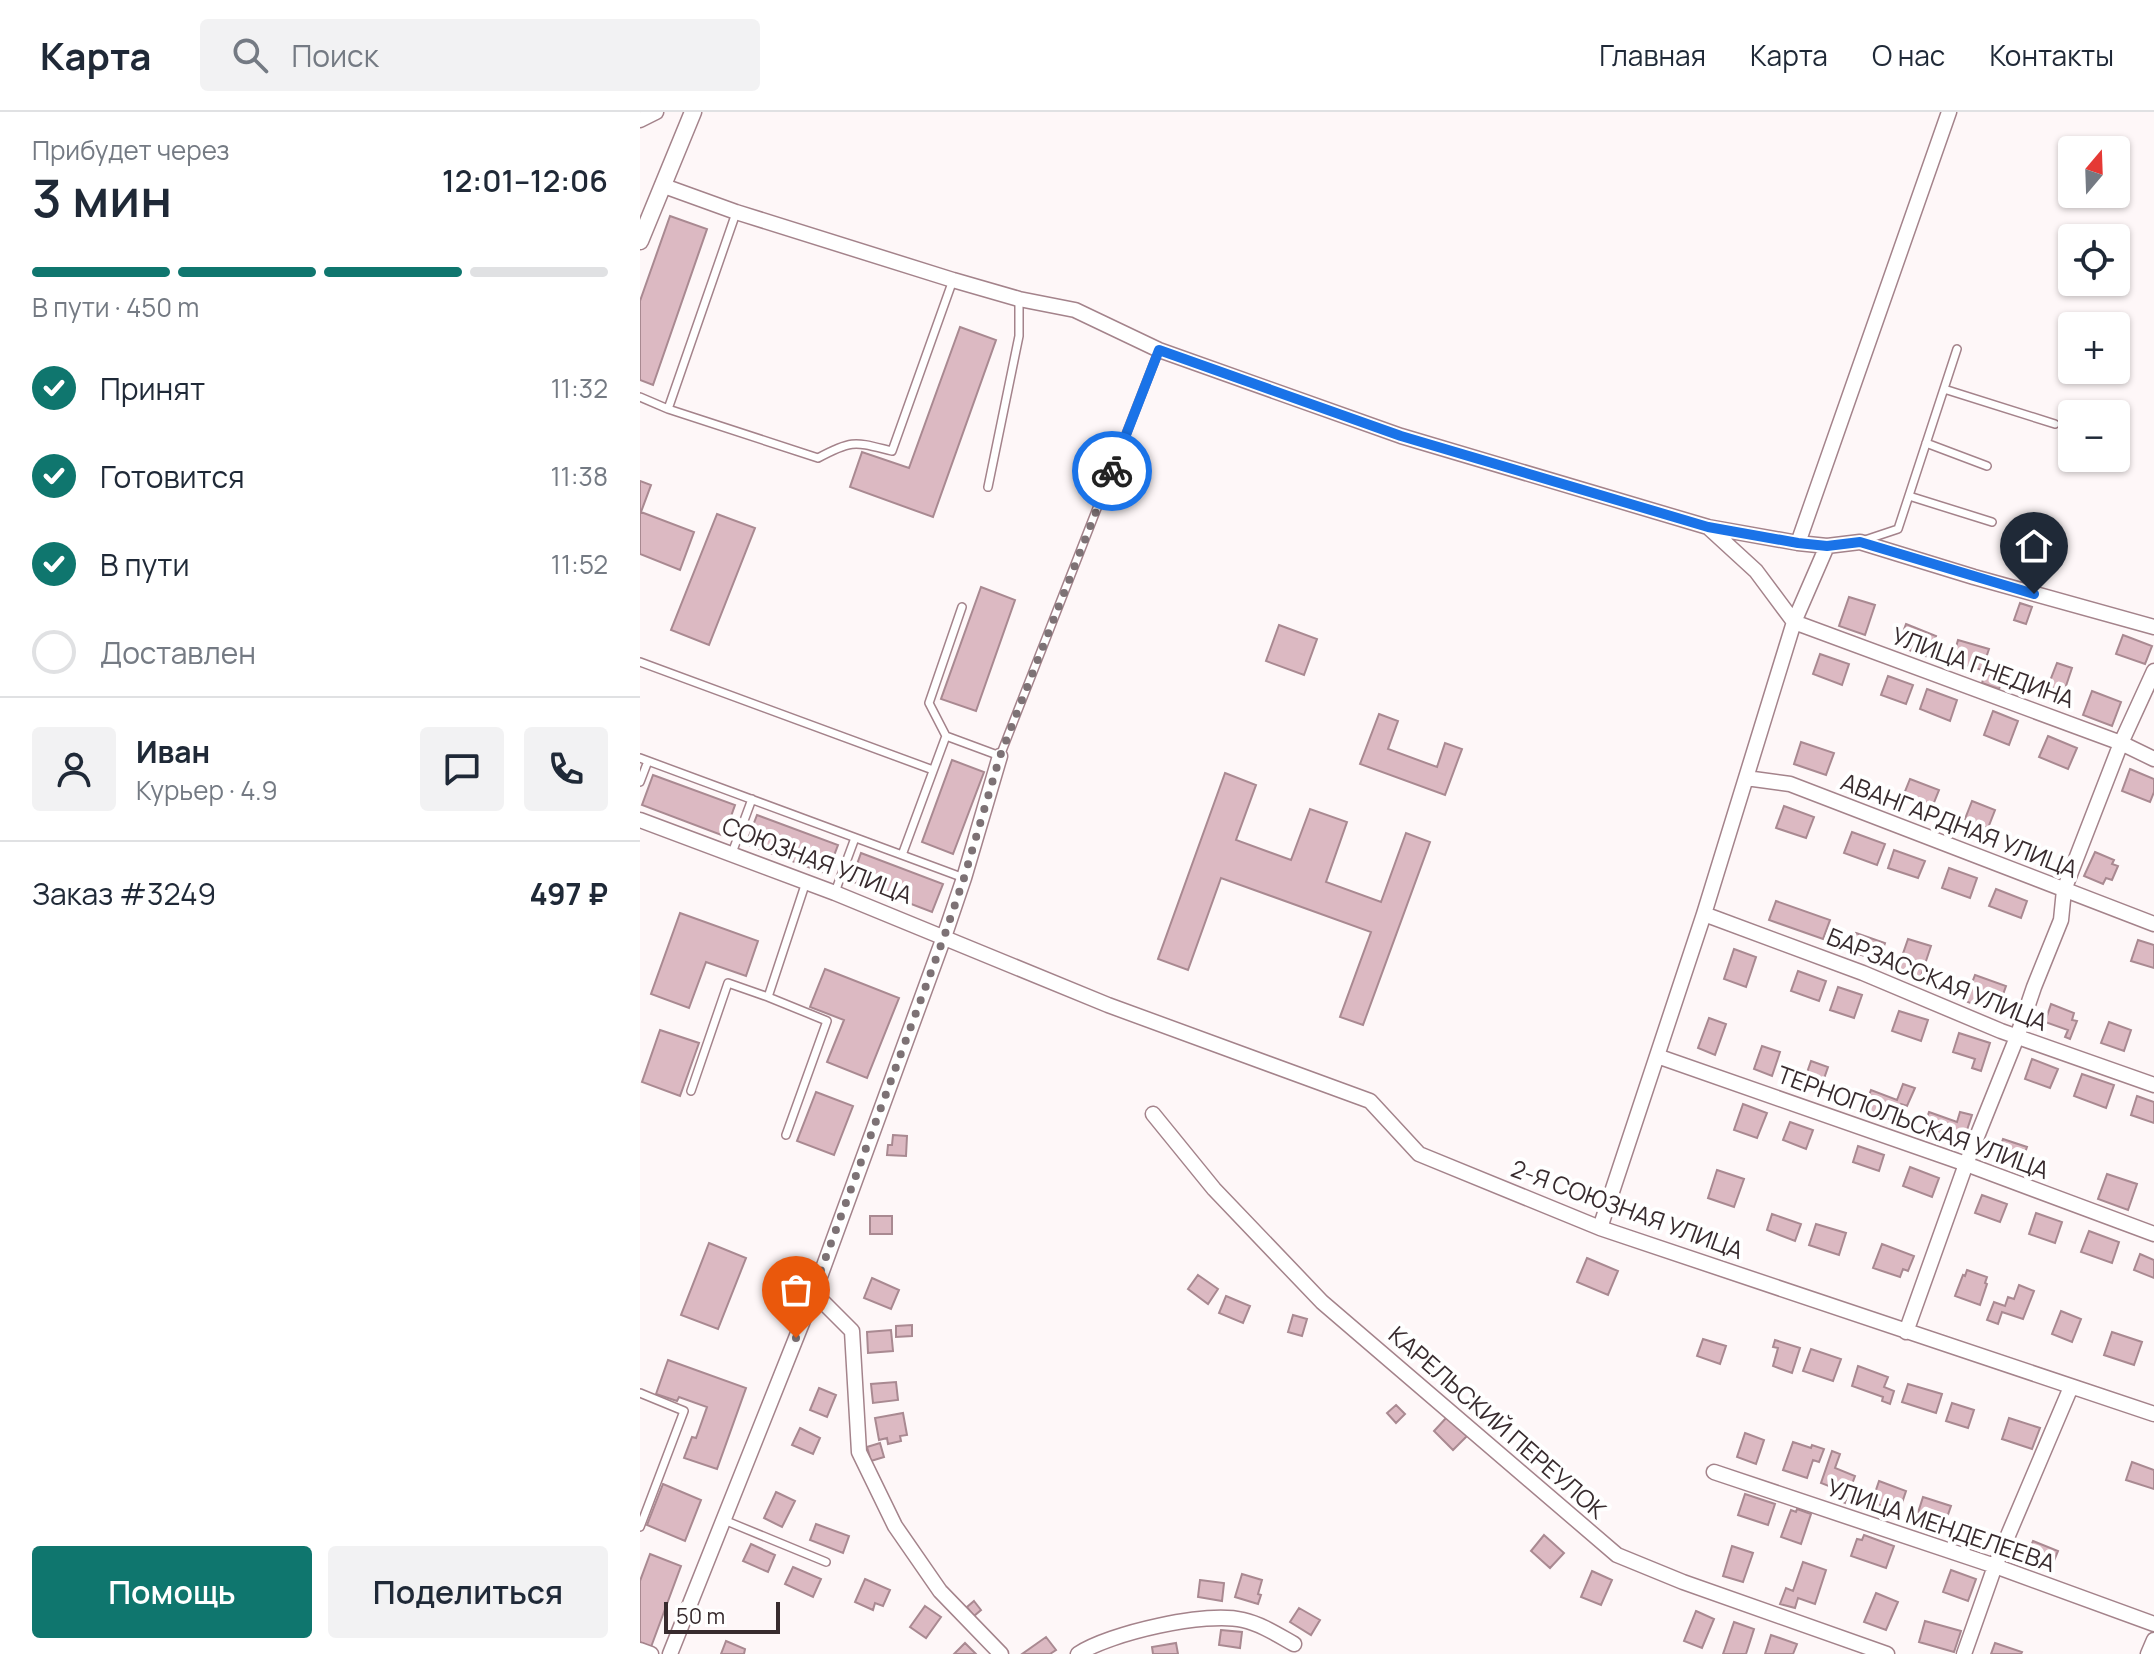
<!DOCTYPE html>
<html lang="ru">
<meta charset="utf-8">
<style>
body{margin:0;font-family:Manrope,sans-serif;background:#f2f2f3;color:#1f2937;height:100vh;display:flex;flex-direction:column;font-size:30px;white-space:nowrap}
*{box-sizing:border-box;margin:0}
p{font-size:26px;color:#747a83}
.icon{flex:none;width:44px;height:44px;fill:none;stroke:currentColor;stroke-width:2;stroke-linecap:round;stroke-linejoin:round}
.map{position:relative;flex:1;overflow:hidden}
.details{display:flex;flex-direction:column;background:#fff;width:640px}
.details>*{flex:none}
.needle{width:52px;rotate:19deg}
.tools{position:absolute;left:1418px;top:24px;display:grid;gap:16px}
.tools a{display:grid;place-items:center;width:72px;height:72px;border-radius:8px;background:#fff;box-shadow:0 2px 6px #0004;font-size:40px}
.scale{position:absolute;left:24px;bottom:20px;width:116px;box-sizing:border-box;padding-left:8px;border:4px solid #382b2e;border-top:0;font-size:22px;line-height:28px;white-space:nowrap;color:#382b2e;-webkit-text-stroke:6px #fff;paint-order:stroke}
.pin{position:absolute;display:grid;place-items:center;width:68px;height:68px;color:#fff;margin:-82px -34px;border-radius:50% 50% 50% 0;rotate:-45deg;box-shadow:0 0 8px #0007}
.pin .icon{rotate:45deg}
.courier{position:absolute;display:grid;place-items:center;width:80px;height:80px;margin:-40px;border:6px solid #1a73e8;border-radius:50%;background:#fff;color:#222;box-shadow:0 2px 10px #0007}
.summary em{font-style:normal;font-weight:600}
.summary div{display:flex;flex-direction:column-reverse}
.summary{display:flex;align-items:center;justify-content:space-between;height:136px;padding:0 32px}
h1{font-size:52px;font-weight:600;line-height:60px}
.bar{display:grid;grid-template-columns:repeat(4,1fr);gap:12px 8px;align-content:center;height:96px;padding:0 32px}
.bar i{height:10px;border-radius:6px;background:#e0e1e3}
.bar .on{background:#0f766e}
.bar p{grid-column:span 4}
.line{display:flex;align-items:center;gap:20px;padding:0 32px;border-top:2px solid #e0e1e3}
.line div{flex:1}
.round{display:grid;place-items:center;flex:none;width:84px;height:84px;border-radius:8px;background:#f2f2f3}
ol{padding:0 32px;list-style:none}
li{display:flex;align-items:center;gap:24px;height:88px}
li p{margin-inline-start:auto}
li .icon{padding:8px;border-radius:50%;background:#0f766e;color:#fff;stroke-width:4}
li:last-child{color:#747a83}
li i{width:44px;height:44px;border:4px solid #e0e1e3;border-radius:50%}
.primary-button{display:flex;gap:16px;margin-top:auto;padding:16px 32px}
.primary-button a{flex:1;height:92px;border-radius:8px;background:#0f766e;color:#fff;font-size:32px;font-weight:600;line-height:92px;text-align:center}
.primary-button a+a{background:#f2f2f3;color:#1f2937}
header{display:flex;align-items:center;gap:48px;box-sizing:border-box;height:112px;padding:0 40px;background:#fff;border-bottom:2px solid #e0e1e3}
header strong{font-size:38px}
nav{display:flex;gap:44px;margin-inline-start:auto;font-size:28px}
.search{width:560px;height:72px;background:#f2f2f3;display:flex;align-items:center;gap:20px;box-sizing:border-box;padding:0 28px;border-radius:8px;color:#747a83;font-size:30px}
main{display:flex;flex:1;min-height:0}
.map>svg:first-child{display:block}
</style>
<header>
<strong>Карта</strong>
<div class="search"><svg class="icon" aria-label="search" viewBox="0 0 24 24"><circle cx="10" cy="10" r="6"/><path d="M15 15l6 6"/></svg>Поиск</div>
<nav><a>Главная</a><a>Карта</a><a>О нас</a><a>Контакты</a></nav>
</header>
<main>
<section class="details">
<div class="summary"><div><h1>3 мин</h1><p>Прибудет через</p></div><em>12:01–12:06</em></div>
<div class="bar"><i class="on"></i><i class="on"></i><i class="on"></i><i></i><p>В пути · 450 m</p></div>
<ol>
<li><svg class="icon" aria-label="check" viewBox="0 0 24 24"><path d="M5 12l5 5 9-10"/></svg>Принят<p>11:32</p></li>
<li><svg class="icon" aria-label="check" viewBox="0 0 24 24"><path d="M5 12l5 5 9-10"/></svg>Готовится<p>11:38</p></li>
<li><svg class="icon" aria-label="check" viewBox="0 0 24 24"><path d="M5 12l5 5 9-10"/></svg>В пути<p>11:52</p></li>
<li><i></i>Доставлен</li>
</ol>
<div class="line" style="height:144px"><a class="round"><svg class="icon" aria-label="person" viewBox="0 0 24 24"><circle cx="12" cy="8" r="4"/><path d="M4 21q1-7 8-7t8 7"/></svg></a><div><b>Иван</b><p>Курьер · 4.9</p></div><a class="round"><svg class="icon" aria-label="chat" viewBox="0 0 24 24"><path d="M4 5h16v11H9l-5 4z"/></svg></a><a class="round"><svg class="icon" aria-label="phone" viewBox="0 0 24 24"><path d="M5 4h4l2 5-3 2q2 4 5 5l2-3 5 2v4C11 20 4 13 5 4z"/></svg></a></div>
<div class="line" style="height:104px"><div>Заказ #3249</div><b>497 ₽</b></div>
<div class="primary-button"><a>Помощь</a><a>Поделиться</a></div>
</section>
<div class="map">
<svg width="1514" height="1542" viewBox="0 0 1514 1542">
<rect width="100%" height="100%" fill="#fef7f8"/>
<path fill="#dcb9c2" stroke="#a98991" stroke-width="2" d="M30,104L67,117L13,273L0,268V189Z
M320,215L356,228L293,405L210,375L222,340L269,356Z
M0,369L11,373L1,400L54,420L40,458L0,442Z
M77,402L115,416L69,533L31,518Z
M341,475L375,488L336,599L301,587Z
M1209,485L1235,493L1225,523L1199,514Z
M1380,491L1392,495L1386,512L1374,508Z
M1266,512L1296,524L1288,545L1258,534Z
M639,513L677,527L664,563L626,549Z
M1483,523L1512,534L1505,552L1476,542Z
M1318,528L1349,537L1342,558L1312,549Z
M1180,542L1209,552L1202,573L1173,562Z
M1417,551L1432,556L1424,580L1408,574Z
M1345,561L1363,566L1359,577L1342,571Z
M1248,564L1273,573L1266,592L1241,583Z
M1287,577L1317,588L1310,609L1280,597Z
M1452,579L1481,590L1472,614L1443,603Z
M1353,599L1378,609L1369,633L1344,623Z
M739,602L758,609L748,637L797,655L805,631L822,637L805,683L720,652Z
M1408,624L1437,636L1428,657L1399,645Z
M1161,630L1194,641L1186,663L1154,652Z
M312,648L344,660L313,742L282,730Z
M1490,657L1514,667V680L1510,690L1482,679Z
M585,661L616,673L596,728L651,748L670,697L707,710L686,770L741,790L766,721L790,730L723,913L700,905L731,820L581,766L548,858L518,847Z
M13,663L95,693L84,724L2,693Z
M1270,667L1299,678L1291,698L1262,687Z
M1332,689L1355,698L1348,716L1325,707Z
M1144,694L1174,705L1166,726L1136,716Z
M117,703L198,733L187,762L106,732Z
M1212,720L1245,732L1237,753L1204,741Z
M1254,738L1285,749L1278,766L1248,756Z
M1455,740L1474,748L1472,752L1478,754L1472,768L1466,766L1463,772L1444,764Z
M221,741L303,772L292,800L211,769Z
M1309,756L1337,766L1330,786L1302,776Z
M1356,777L1387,789L1381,806L1349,794Z
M1136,789L1190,808L1183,827L1129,808Z
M40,801L118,829L106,864L66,850L49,896L11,882Z
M1216,821L1245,831L1239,849L1209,839Z
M1268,827L1291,834L1280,867L1257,859Z
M1498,828L1514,833V856L1491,849Z
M1094,837L1116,845L1106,875L1084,867Z
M185,857L259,886L227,966L187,950L204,908L170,895Z
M1158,859L1186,869L1179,889L1151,879Z
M1335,863L1366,874L1360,891L1348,886L1344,896L1325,889Z
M1198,875L1222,883L1214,906L1190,898Z
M1411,892L1434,901L1432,908L1437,909L1430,927L1425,925L1428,918L1405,910Z
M1259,899L1288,908L1281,929L1252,919Z
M1069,906L1086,912L1075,943L1058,936Z
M1469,910L1491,918L1484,939L1461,931Z
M20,918L59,931L40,984L2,970Z
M1319,921L1350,931L1341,959L1332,956L1335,947L1313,940Z
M1122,934L1140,940L1132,964L1114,957Z
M1392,947L1418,957L1410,976L1385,967Z
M1171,949L1188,955L1179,981L1162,975Z
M1442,962L1474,973L1466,996L1434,984Z
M1263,972L1275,976L1267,994L1261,992L1254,1009L1224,997L1231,978L1257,988Z
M176,980L213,994L194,1043L157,1029Z
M1497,984L1514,990V1011L1491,1003Z
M1103,992L1127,1001L1117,1026L1094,1018Z
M1289,1000L1317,1010L1320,1000L1332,1003L1325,1024L1313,1020L1310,1029L1282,1020Z
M1150,1010L1173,1018L1166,1037L1143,1028Z
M253,1023L267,1024L266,1044L247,1043L248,1033H252Z
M1363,1027L1387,1035L1381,1052L1357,1044Z
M1218,1034L1244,1043L1239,1059L1213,1050Z
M1270,1055L1299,1066L1292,1085L1263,1074Z
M1077,1058L1104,1067L1094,1095L1068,1086Z
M1467,1062L1497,1072L1488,1098L1458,1087Z
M1342,1083L1367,1092L1360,1110L1335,1101Z
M1396,1101L1422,1110L1415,1131L1389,1122Z
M1132,1102L1161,1112L1155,1129L1127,1118Z
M230,1104H252V1122H230Z
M1176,1112L1206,1121L1199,1143L1169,1133Z
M1449,1119L1479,1130L1472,1151L1441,1140Z
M69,1131L106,1146L78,1217L41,1203Z
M1242,1132L1274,1144L1268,1159L1263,1157L1260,1165L1233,1156Z
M1500,1142L1514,1148V1166L1494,1158Z
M947,1146L978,1159L968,1183L937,1170Z
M1327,1158L1347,1165L1345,1171L1347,1172L1340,1193L1315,1184L1323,1163L1325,1164Z
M558,1163L578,1177L568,1192L548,1177Z
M232,1166L259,1178L251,1197L224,1186Z
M1379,1173L1394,1179L1383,1207L1362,1200L1358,1212L1347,1208L1354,1190L1365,1194L1368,1185L1374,1187Z
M586,1184L610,1194L603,1211L579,1201Z
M1421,1199L1441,1207L1432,1230L1412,1222Z
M653,1203L667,1207L662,1224L648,1220Z
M272,1213V1224L256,1225V1214Z
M251,1218L253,1239L228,1241L227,1220Z
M1472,1220L1502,1230L1494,1253L1464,1243Z
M1063,1227L1086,1234L1080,1252L1057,1244Z
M1135,1228L1160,1236L1152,1261L1133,1254L1138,1236L1133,1235Z
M1171,1237L1201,1247L1193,1269L1163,1259Z
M28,1248L106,1276L77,1357L44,1346L52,1325L56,1326L67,1295L39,1285L37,1289L16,1282Z
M1218,1254L1248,1265L1244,1275L1254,1279L1250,1292L1242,1289L1243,1285L1212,1274Z
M256,1270L258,1288L233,1291L231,1272Z
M1268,1272L1302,1282L1296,1301L1262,1290Z
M179,1276L196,1283L187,1305L170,1298Z
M1312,1291L1334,1298L1328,1316L1306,1309Z
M756,1293L765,1302L756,1311L747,1301Z
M263,1301L267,1323L260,1324L261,1329L248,1332L247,1326L239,1328L235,1306Z
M807,1305L827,1324L813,1338L794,1319Z
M1369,1306L1400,1316L1392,1337L1362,1327Z
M160,1316L180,1326L173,1342L152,1333Z
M1105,1321L1124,1328L1116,1352L1097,1345Z
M1153,1330L1171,1336L1172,1333L1184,1337L1179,1350L1173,1348L1167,1366L1143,1358Z
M240,1331L244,1345L231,1349L227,1335Z
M1192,1339L1200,1342L1195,1356L1215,1364L1205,1391L1196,1387L1199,1378L1181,1371Z
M1492,1350L1514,1358V1377L1486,1368Z
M1239,1369L1266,1379L1259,1400L1232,1390Z
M23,1372L61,1388L45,1429L7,1413Z
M136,1380L155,1389L142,1415L124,1406Z
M1105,1382L1135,1392L1128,1413L1098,1403Z
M1283,1385L1311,1394L1303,1417L1276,1407Z
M1157,1397L1171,1402L1161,1432L1141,1425L1151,1398L1156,1400Z
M176,1412L209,1424L203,1441L170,1428Z
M904,1423L924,1441L910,1456L891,1439Z
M1224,1423L1254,1434L1246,1456L1211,1444L1217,1427L1222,1428Z
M1393,1429L1418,1439L1411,1456L1386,1446Z
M111,1432L135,1443L128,1460L103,1449Z
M1092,1434L1113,1441L1103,1470L1083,1464Z
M10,1442L41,1454L11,1535L0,1530V1469Z
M1163,1450L1186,1458L1175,1492L1158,1486L1155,1496L1140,1492L1146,1476L1153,1479Z
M153,1455L181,1467L173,1485L145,1472Z
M1311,1458L1336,1467L1328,1489L1303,1480Z
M952,1459L972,1468L961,1493L941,1485Z
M602,1462L622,1468L618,1482L621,1483L618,1492L595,1485Z
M225,1467L250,1478L243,1494L235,1491L233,1498L215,1490Z
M560,1468L584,1471L582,1489L558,1485Z
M1236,1481L1258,1490L1246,1518L1224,1510Z
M334,1489L341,1498L334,1504L327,1495Z
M285,1494L301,1505L286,1526L270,1515Z
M659,1496L680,1508L671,1523L650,1510Z
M1056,1499L1074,1507L1062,1536L1044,1529Z
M1285,1509L1321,1519L1314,1540L1279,1530Z
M1094,1510L1114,1517L1106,1542H1083Z
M581,1518L602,1520L600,1536L579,1533Z
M1131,1523L1157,1532L1153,1542H1125Z
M406,1525L416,1538L410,1542H382Z
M86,1529L105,1537L104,1542H81Z
M325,1531L336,1542H314Z
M536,1531L538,1542H513L512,1535Z
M1355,1531L1382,1540L1381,1542H1351Z"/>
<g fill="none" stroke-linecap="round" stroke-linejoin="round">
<defs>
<path id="service" d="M1304,277L1415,312
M0,285L28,297L96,101
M28,297L178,346C213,327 215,330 252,339L313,168
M1286,331L1347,354
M348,375L379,224V187
M1269,384L1352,410
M1222,429L1258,417L1317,237
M322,495L289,591L306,624L360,644L519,238
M0,550L293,658
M0,646L262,743L306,624
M0,670L8,649
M92,741L112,687
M262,743L324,766
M195,780L215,726
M51,979L88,871L128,885
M146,1023L187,909L128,885L166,770
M0,1281L44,1299L0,1415
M84,1408L186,1450"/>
<path id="minor" d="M0,8L16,0
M24,74L96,100L313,168L379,187L435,198L519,238L761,324L1068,415L1158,431L1187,434L1220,430L1334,465L1514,515
M1068,415L1116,459L1154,510L1481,631L1514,647
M1158,431L1309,0
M1106,666L1150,672L1514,812
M0,708L195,781L468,893L730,989L779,1042L960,1116L1514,1302
M1064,802L1223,861L1361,919L1514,973
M1017,944L1326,1052L1514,1122
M513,1002L574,1077L682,1190L977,1443L1043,1470L1247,1542
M960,1116L1064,802L1154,510L1187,434
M174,1181L212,1219L219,1340L255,1414L300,1479L361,1542
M1266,1220L1326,1052L1377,925L1394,875L1421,808L1424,778L1481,631L1514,559
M1074,1360L1355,1454L1514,1512
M0,1538L11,1542
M30,1542L174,1181L304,825L324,766L360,644
M438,1542C470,1521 566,1499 603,1508C621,1512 638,1523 654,1532
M1324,1542L1355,1454L1431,1275
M1508,1542L1514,1528"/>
<path id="tertiary" d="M0,129L53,0"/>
</defs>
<use href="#service" stroke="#a4838b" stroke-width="10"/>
<use href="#minor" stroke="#a4838b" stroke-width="17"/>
<use href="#tertiary" stroke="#a4838b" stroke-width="19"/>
<use href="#service" stroke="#fff" stroke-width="7"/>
<use href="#minor" stroke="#fff" stroke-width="14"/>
<use href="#tertiary" stroke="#fff" stroke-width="16"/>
</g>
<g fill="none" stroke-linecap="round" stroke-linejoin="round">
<path stroke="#7d7275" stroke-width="8" stroke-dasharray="0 14.4" d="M156,1226L304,825L324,766L360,644L472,359"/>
<path stroke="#1a73e8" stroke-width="10" d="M472,359L519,238L761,324L1068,415L1158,431L1187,434L1220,430L1394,482"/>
</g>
<g text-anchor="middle" stroke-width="8" stroke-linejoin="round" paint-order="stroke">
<g font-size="24" fill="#382b2e" stroke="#fff">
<text transform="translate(1343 556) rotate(20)" y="8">УЛИЦА ГНЕДИНА</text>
<text transform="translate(1319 714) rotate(21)" y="8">АВАНГАРДНАЯ УЛИЦА</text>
<text transform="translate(177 749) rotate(21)" y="8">СОЮЗНАЯ УЛИЦА</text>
<text transform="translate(1297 868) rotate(22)" y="8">БАРЗАССКАЯ УЛИЦА</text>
<text transform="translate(1273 1011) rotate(20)" y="8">ТЕРНОПОЛЬСКАЯ УЛИЦА</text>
<text transform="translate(987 1098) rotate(20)" y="8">2-Я СОЮЗНАЯ УЛИЦА</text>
<text transform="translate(857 1311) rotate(41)" y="8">КАРЕЛЬСКИЙ ПЕРЕУЛОК</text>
<text transform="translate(1301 1414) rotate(19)" y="8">УЛИЦА МЕНДЕЛЕЕВА</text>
</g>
</g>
</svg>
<div class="tools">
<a><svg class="needle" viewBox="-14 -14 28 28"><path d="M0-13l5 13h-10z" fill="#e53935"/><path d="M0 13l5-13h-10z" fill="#747a83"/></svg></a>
<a><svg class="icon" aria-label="locate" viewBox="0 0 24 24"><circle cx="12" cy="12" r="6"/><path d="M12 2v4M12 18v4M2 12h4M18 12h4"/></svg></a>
<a>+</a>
<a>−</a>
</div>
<div class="scale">50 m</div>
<div class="pin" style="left:156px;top:1226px;background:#ea580c"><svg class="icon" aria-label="bag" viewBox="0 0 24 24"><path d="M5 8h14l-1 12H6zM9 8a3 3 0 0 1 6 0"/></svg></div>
<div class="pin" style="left:1394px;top:482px;background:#1f2937"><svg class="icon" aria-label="home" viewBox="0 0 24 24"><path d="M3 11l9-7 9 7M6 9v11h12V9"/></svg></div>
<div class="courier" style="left:472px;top:359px"><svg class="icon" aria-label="bike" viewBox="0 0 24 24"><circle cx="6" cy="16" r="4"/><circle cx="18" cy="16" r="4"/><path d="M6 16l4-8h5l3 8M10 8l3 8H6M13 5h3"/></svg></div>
</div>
</main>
